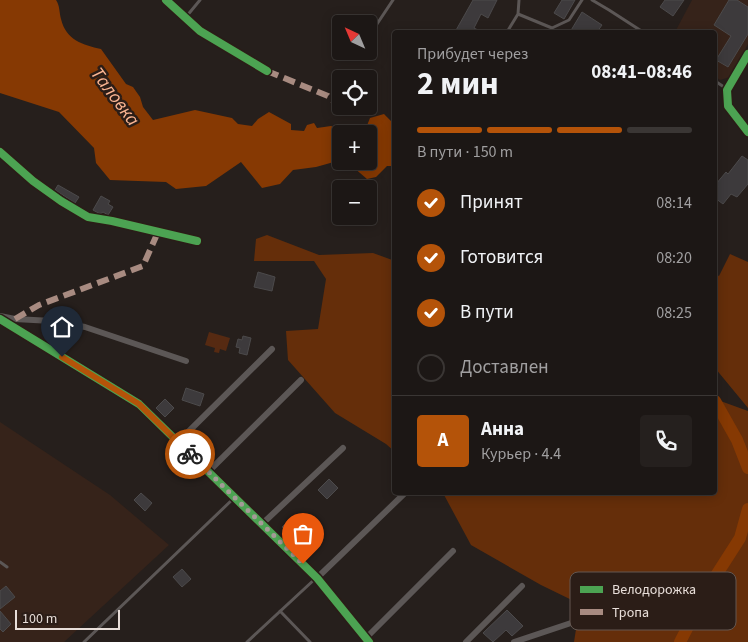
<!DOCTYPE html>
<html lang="ru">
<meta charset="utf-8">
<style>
body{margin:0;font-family:"Source Sans 3",sans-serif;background:#25201e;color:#f1f3f6;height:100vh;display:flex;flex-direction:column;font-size:19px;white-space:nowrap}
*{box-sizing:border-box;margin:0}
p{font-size:16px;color:#a09fa0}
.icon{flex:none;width:28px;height:28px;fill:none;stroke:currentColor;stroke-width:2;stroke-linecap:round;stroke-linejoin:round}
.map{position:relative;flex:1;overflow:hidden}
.details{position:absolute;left:392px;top:30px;width:325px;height:465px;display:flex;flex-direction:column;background:#1c1715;border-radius:5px;box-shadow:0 2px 12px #0003,0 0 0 1px #3a3634}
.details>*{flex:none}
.needle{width:32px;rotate:316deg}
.buttons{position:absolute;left:332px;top:15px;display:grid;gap:10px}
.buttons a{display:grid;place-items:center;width:45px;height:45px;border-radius:5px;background:#1c1715;box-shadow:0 2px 12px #0003,0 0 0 1px #3a3634;font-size:25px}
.scale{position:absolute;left:15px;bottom:12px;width:105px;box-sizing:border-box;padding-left:5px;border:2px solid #e8ded9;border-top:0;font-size:14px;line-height:18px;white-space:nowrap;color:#e8ded9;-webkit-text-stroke:4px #2b1d17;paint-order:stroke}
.pin{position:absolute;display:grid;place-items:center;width:42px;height:42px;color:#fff;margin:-51px -21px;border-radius:50% 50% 50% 0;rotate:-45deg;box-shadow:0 0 5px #0007}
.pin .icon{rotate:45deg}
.courier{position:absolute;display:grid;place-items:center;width:50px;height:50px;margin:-25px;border:4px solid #b45309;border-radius:50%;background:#fff;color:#222;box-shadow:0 1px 6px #0007}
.head em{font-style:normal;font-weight:700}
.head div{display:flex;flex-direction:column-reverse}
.head{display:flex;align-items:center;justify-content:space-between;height:85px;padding:0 25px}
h1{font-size:32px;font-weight:700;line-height:38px}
.bar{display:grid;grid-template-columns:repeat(4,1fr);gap:8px 5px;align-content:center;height:60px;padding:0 25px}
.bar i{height:6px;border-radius:4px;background:#3a3634}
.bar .active{background:#b45309}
.bar p{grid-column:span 4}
.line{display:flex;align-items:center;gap:12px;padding:0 25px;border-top:1px solid #3a3634}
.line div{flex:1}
.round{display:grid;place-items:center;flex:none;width:52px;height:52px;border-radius:5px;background:#25201e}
ol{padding:0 25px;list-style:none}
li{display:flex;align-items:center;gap:15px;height:55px}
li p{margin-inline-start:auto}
li .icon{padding:5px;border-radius:50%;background:#b45309;color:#fff;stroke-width:4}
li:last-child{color:#a09fa0}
li i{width:28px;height:28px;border:2px solid #3a3634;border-radius:50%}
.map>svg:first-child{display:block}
</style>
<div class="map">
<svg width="748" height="642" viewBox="0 0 748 642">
<rect width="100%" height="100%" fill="#261f1c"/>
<path fill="#36231a" d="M692,0H748V44L730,77L720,80L715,76V32H675Z
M0,422L110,495L169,545L64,642H0Z"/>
<path fill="#562a12" d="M209,332L230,338L226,351L220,349L219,353L214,352L215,348L205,345Z"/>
<path fill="#652e0a" d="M267,235L319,255L373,253L395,261V452L386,444L335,413L288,360L286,331L318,329L326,279L314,261H254L256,239Z
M730,254L748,262V408L715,368V274L719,276Z
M715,399L748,411V642H574L580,604L541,585L471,545L443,493L715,492Z"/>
<path fill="#863903" d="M0,0H56C60,6 59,12 61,19C66,40 83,45 101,49L126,84L133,87L140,97L143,107L153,120L195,110L232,118L238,124L252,126L258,119L269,112L291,124V130L304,131L307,125L314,123L317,128L331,126L351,134H341V160L316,167L293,170L280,184L262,188L241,162L206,186L176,189L166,182L110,180L96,163L94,148L59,112L0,93Z
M384,114L395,125V166H387L376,177L367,179L346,161H369V134H352L366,128L370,118Z"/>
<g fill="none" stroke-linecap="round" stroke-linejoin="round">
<path stroke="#863903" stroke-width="12" d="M715,401L737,440L748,468
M680,642L708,588L740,538L748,509"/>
</g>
<path fill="#3d3a3c" stroke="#4c4a4b" d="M473,0H497L488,18L481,14L474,28L482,32H455Z
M562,0H575L564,19L554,13Z
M665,0H684L673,16L660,7Z
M729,0H737L748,7V34L728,67L716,60L731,36L714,25Z
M582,12L602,25L597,32H570Z
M742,156L748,160V184L737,197L731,194L723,204L715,198V190L718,186L716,184L726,172L728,174Z
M58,185L79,197L75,203L55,190Z
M101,196L110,201L108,204L113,207L108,215L103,212L100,214L93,210Z
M258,272L275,277L272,291L254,287Z
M243,336L251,338L247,355L239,353L240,348L236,347L238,339L242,340Z
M186,388L204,394L200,406L182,400Z
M165,399L174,408L165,417L156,408Z
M329,479L338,488L327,499L318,490Z
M141,493L152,503L145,511L134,500Z
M289,520L302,533L294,540L282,527Z
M182,569L191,579L182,587L173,577Z
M6,586L15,597L0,609V591Z
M507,610L523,626L512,636L506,630L493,642L483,633Z
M0,611L11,624L3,632L0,629Z"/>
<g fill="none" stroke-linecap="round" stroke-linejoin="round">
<path stroke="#5c5756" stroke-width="3" d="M592,0L609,10L643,32
M518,14L552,28L569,20L582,0
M186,17L200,0
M375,27L393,0
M507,32L518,14L519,0
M715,81L727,89
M0,562L7,567
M280,611L310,642
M84,642L234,498
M247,642L316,578"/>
<path stroke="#5c5756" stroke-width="6" d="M166,0L200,31L267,71
M748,54L727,90L728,106L748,132
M0,152L33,181L61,201L88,217L112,221L197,241
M0,316L15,319L52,321L85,327L186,361
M0,319L139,404L317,578L369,642
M178,442L272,349
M209,471L301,380
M262,524L343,448
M317,578L406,492
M365,639L453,551
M466,642L522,586
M514,642L571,623"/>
<path stroke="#a88b81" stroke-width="6" stroke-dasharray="12 6" stroke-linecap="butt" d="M267,71L328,96L337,104
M15,319L39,305L143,266L158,232"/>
<defs>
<path id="cycleway" d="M166,0L200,31L267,71
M748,54L727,90L728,106L748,132
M0,152L33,181L61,201L88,217L112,221L197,241
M0,319L139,404L317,578L369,642"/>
</defs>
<use href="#cycleway" stroke="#2b1d17" stroke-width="11"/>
<use href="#cycleway" stroke="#4ca352" stroke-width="8"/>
</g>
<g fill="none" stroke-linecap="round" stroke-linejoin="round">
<path stroke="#a49b97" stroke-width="5" stroke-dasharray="0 9" d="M190,454L303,564"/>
<path stroke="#b45309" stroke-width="6" d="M62,357L139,404L190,454"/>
</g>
<g text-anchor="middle" stroke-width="5" stroke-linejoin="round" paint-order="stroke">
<g font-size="19" font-style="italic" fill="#fbb592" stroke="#2b1d17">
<text transform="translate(116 96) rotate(53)" y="7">Таловка</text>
</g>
</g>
<rect x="570" y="572" width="166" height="58" rx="8" fill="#2b1d17" stroke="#645751" stroke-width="1"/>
<rect x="580" y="586" width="23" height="7" fill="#4ca352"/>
<rect x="580" y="609" width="23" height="6" fill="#a88b81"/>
<g font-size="14" fill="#e8ded9">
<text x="612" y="594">Велодорожка</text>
<text x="612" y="617">Тропа</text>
</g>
</svg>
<div class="buttons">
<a><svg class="needle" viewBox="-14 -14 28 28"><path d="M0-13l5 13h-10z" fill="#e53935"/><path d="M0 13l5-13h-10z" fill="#a09fa0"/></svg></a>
<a><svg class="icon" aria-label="locate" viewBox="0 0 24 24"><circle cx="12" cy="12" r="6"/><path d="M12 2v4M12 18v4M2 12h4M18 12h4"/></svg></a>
<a>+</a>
<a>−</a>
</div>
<div class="scale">100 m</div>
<div class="pin" style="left:303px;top:564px;background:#ea580c"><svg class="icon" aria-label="bag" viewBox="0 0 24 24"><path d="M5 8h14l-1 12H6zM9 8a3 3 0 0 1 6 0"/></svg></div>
<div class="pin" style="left:62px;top:357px;background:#1f2937"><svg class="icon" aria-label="home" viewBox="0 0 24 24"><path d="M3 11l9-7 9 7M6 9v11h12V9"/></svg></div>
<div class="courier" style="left:190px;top:454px"><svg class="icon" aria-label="bike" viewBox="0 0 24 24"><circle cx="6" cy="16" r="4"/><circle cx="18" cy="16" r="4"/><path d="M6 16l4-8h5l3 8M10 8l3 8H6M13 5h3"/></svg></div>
<section class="details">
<div class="head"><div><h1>2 мин</h1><p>Прибудет через</p></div><em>08:41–08:46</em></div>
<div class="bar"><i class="active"></i><i class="active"></i><i class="active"></i><i></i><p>В пути · 150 m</p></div>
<ol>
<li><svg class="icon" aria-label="check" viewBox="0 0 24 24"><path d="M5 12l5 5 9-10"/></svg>Принят<p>08:14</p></li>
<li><svg class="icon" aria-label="check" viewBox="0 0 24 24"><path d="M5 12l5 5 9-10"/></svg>Готовится<p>08:20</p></li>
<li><svg class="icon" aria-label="check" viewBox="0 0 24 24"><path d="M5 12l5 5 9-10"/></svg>В пути<p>08:25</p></li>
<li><i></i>Доставлен</li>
</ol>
<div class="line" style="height:90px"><b class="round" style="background:#b45309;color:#fff">А</b><div><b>Анна</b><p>Курьер · 4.4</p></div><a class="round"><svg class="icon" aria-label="phone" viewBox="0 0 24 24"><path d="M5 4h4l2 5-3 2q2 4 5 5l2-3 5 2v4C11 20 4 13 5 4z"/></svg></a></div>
</section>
</div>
